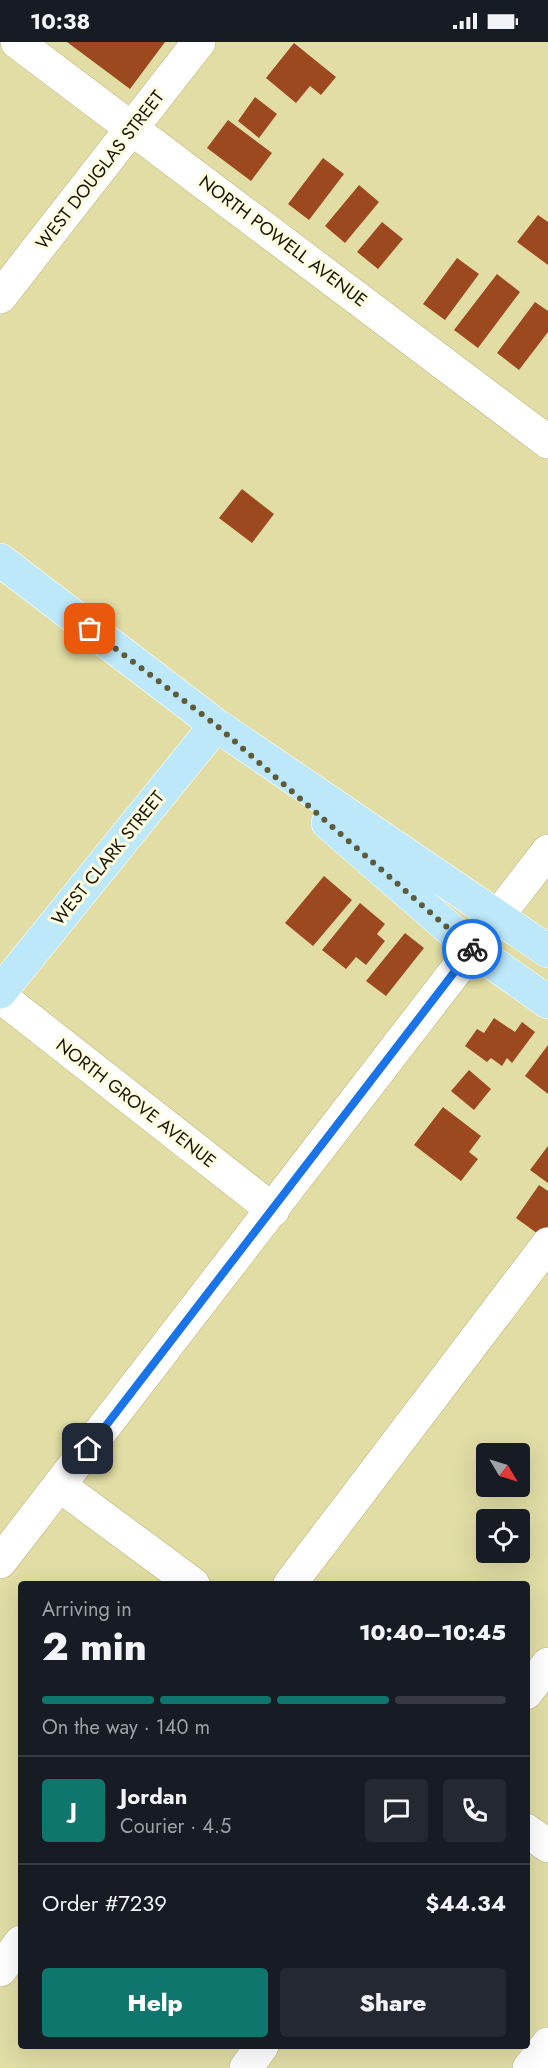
<!DOCTYPE html>
<meta charset="utf-8">
<style>
body{margin:0;font-family:Jost,sans-serif;background:#242831;color:#f1f3f6;height:100vh;display:flex;flex-direction:column;font-size:22px;white-space:nowrap}
*{box-sizing:border-box;margin:0}
p{font-size:20px;color:#9ea1a6}
.icon{flex:none;width:33px;height:33px;fill:none;stroke:currentColor;stroke-width:2;stroke-linecap:round;stroke-linejoin:round}
.map{position:relative;flex:1;overflow:hidden}
.drawer{position:absolute;left:18px;top:1539px;width:512px;height:468px;display:flex;flex-direction:column;background:#171b24;border-radius:6px;box-shadow:0 6px 24px #0002}
.drawer>*{flex:none}
.needle{width:39px;rotate:128deg}
.tools{position:absolute;left:476px;top:1401px;display:grid;gap:12px}
.tools a{display:grid;place-items:center;width:54px;height:54px;border-radius:6px;background:#171b24;box-shadow:0 6px 24px #0002;font-size:30px}
.pin{position:absolute;display:grid;place-items:center;width:51px;height:51px;color:#fff;margin:-26px;border-radius:12px;box-shadow:0 3px 9px #0006}
.courier{position:absolute;display:grid;place-items:center;width:60px;height:60px;margin:-30px;border:4px solid #1a73e8;border-radius:50%;background:#fff;color:#222;box-shadow:0 2px 8px #0007}
.overview em{font-style:normal;font-weight:800}
.overview div{display:flex;flex-direction:column-reverse}
.overview{display:flex;align-items:center;justify-content:space-between;height:102px;padding:0 24px}
h1{font-size:39px;font-weight:800;line-height:45px}
.bar{display:grid;grid-template-columns:repeat(4,1fr);gap:9px 6px;align-content:center;height:72px;padding:0 24px}
.bar i{height:8px;border-radius:4px;background:#363941}
.bar .selected{background:#0f766e}
.bar p{grid-column:span 4}
.line{display:flex;align-items:center;gap:15px;padding:0 24px;border-top:2px solid #363941}
.line div{flex:1}
.round{display:grid;place-items:center;flex:none;width:63px;height:63px;border-radius:6px;background:#242831}
.primary-button{display:flex;gap:12px;margin-top:auto;padding:12px 24px}
.primary-button a{flex:1;height:69px;border-radius:6px;background:#0f766e;color:#fff;font-size:24px;font-weight:800;line-height:69px;text-align:center}
.primary-button a+a{background:#242831;color:#f1f3f6}
.status{display:flex;justify-content:space-between;align-items:center;height:42px;padding:0 30px;background:#171b24;direction:ltr}
.status svg{height:16px;fill:currentColor}
.map>svg:first-child{display:block}
</style>
<div class="status"><b>10:38</b><svg viewBox="0 0 49 12"><path d="M0 12V9h3v3zM5 12V6h3v6zM10 12V3h3v9zM15 12V0h3v12zM26 1h20v11H26zM47 4h2v5h-2z"/></svg></div>
<div class="map">
<svg width="548" height="2026" viewBox="0 0 548 2026">
<rect width="100%" height="100%" fill="#e1dda5"/>
<path fill="#9c4920" d="M67,0H165L130,47Z
M294,1L336,35L321,53L310,44L296,61L266,36Z
M255,55L277,72L259,96L238,79Z
M228,78L272,111L251,139L207,106Z
M323,116L344,132L309,178L288,162Z
M359,143L379,160L345,201L325,184Z
M538,173L548,180V223L517,200Z
M382,180L403,197L378,227L357,210Z
M457,216L479,232L445,278L423,262Z
M497,232L520,250L478,306L454,288Z
M535,260L548,269V290L519,328L497,311Z
M242,447L274,472L252,501L219,476Z
M324,834L352,858L313,904L285,881Z
M360,861L385,882L377,892L385,899L366,923L356,915L346,927L322,908Z
M405,891L424,906L386,954L366,939Z
M494,976L515,990L522,980L535,990L512,1021L507,1016L502,1024L491,1016L487,1020L465,1004L477,987L484,991Z
M548,1003V1052L525,1034Z
M469,1028L491,1047L474,1068L451,1049Z
M443,1065L481,1094L469,1110L478,1117L461,1139L414,1103Z
M548,1104V1141L530,1128Z
M539,1143L548,1149V1192L545,1197L516,1176Z"/>
<g fill="none" stroke-linecap="round" stroke-linejoin="round">
<defs>
<path id="minor" d="M17,0L548,400
M0,255L199,0
M0,954L273,1168
M59,1443L193,1542
M0,1520L548,809
M290,1542L548,1202
M526,1651L548,1622
M526,1788L548,1804
M0,1928L21,1900
M246,2026L262,2004
M529,2026L548,2002"/>
<path id="major" d="M0,518L216,683L548,909
M328,781L473,907L548,960
M0,950L216,683"/>
</defs>
<use href="#minor" stroke="#b8b47d" stroke-width="34"/>
<use href="#major" stroke="#fff" stroke-width="34"/>
<use href="#minor" stroke="#fff" stroke-width="33"/>
<use href="#major" stroke="#bde8f9" stroke-width="33"/>
</g>
<g fill="none" stroke-linecap="round" stroke-linejoin="round">
<path stroke="#5e5b3b" stroke-width="6" stroke-dasharray="0 10.8" d="M90,587L216,683L472,907"/>
<path stroke="#1a73e8" stroke-width="8" d="M88,1407L472,907"/>
</g>
<g text-anchor="middle" stroke-width="6" stroke-linejoin="round" paint-order="stroke">
<g font-size="18" fill="#171502" stroke="#fefde1">
<text transform="translate(100 128) rotate(-52)" y="6">WEST DOUGLAS STREET</text>
<text transform="translate(283 199) rotate(37)" y="6">NORTH POWELL AVENUE</text>
<text transform="translate(108 816) rotate(-51)" y="6">WEST CLARK STREET</text>
<text transform="translate(136 1061) rotate(38)" y="6">NORTH GROVE AVENUE</text>
</g>
</g>
</svg>
<div class="tools">
<a><svg class="needle" viewBox="-14 -14 28 28"><path d="M0-13l5 13h-10z" fill="#e53935"/><path d="M0 13l5-13h-10z" fill="#9ea1a6"/></svg></a>
<a><svg class="icon" aria-label="locate" viewBox="0 0 24 24"><circle cx="12" cy="12" r="6"/><path d="M12 2v4M12 18v4M2 12h4M18 12h4"/></svg></a>
</div>
<div class="pin" style="left:90px;top:587px;background:#ea580c"><svg class="icon" aria-label="bag" viewBox="0 0 24 24"><path d="M5 8h14l-1 12H6zM9 8a3 3 0 0 1 6 0"/></svg></div>
<div class="pin" style="left:88px;top:1407px;background:#1f2937"><svg class="icon" aria-label="home" viewBox="0 0 24 24"><path d="M3 11l9-7 9 7M6 9v11h12V9"/></svg></div>
<div class="courier" style="left:472px;top:907px"><svg class="icon" aria-label="bike" viewBox="0 0 24 24"><circle cx="6" cy="16" r="4"/><circle cx="18" cy="16" r="4"/><path d="M6 16l4-8h5l3 8M10 8l3 8H6M13 5h3"/></svg></div>
<section class="drawer">
<div class="overview"><div><h1>2 min</h1><p>Arriving in</p></div><em>10:40–10:45</em></div>
<div class="bar"><i class="selected"></i><i class="selected"></i><i class="selected"></i><i></i><p>On the way · 140 m</p></div>
<div class="line" style="height:108px"><b class="round" style="background:#0f766e;color:#fff">J</b><div><b>Jordan</b><p>Courier · 4.5</p></div><a class="round"><svg class="icon" aria-label="chat" viewBox="0 0 24 24"><path d="M4 5h16v11H9l-5 4z"/></svg></a><a class="round"><svg class="icon" aria-label="phone" viewBox="0 0 24 24"><path d="M5 4h4l2 5-3 2q2 4 5 5l2-3 5 2v4C11 20 4 13 5 4z"/></svg></a></div>
<div class="line" style="height:78px"><div>Order #7239</div><b>$44.34</b></div>
<div class="primary-button"><a>Help</a><a>Share</a></div>
</section>
</div>
